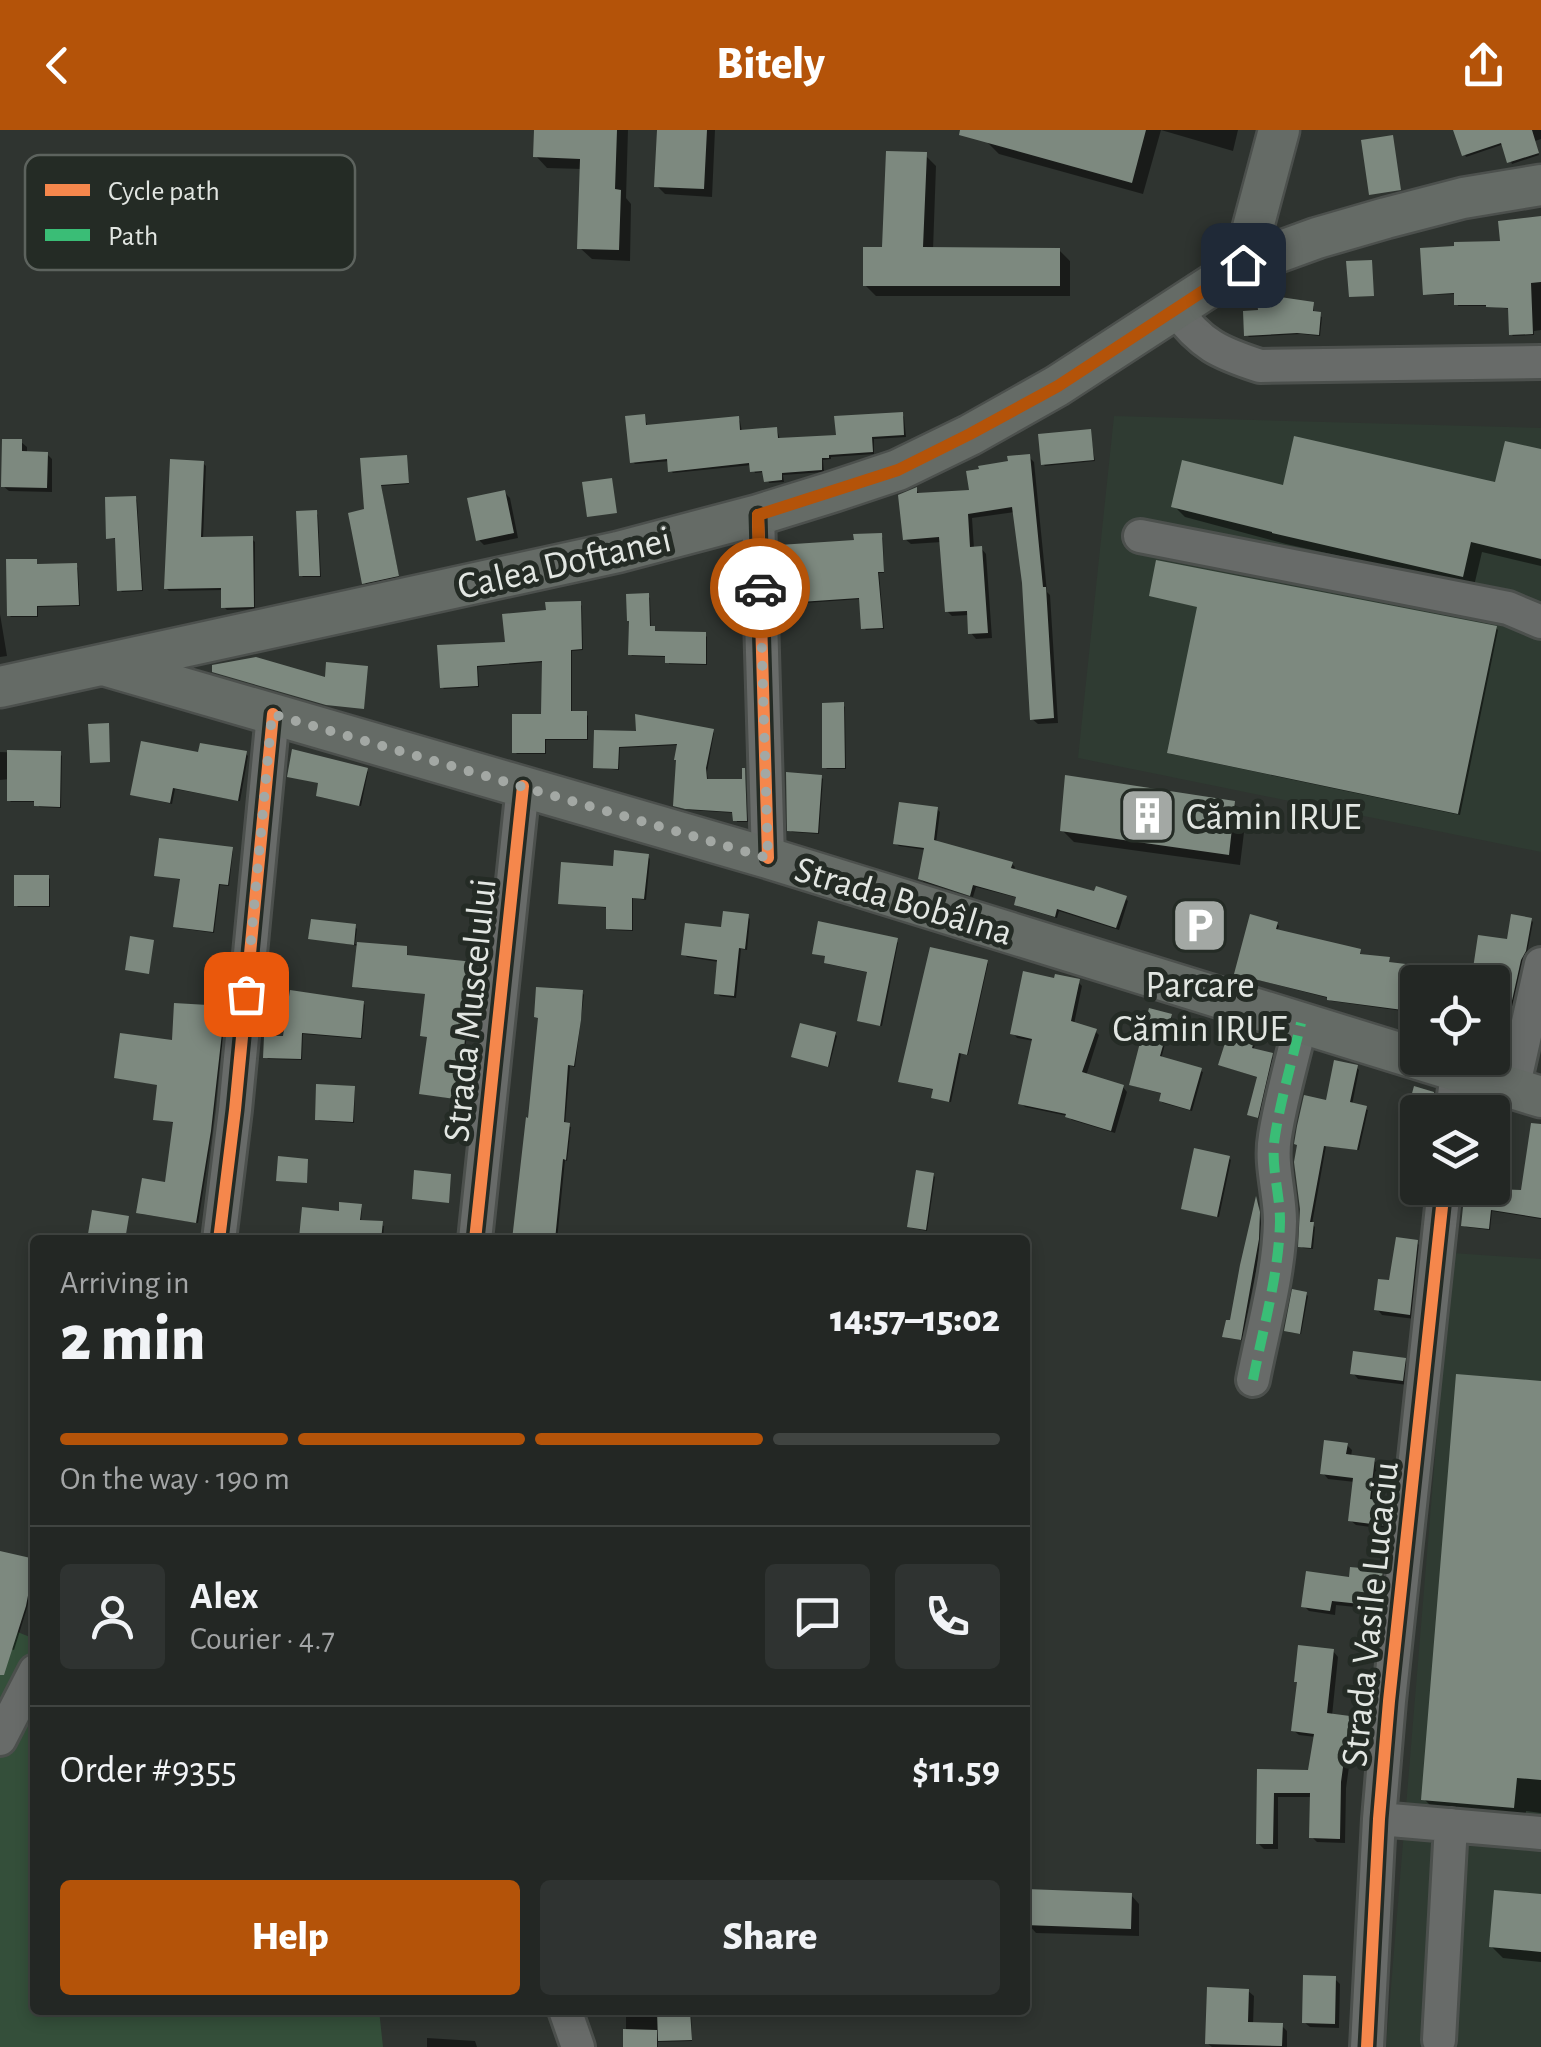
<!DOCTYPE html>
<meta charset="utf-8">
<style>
body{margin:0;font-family:"Alegreya Sans",sans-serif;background:#2f3331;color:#f1f3f6;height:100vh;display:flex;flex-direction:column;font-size:38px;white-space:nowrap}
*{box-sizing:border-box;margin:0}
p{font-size:32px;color:#a3a5a6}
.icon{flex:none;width:55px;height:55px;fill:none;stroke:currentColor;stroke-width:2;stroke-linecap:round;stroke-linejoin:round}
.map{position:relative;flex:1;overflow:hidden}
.side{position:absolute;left:30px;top:1105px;width:1000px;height:780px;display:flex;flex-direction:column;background:#232724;border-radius:10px;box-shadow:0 5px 15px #0003,0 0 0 2px #404441}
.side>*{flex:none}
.fabs{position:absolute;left:1400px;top:835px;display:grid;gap:20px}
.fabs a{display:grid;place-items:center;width:110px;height:110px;border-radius:10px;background:#232724;box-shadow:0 5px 15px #0003,0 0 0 2px #404441;font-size:50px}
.pin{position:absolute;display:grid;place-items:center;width:85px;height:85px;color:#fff;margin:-42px;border-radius:20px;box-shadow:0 5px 15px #0006}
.courier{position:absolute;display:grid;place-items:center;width:100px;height:100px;margin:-50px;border:8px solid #b45309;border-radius:50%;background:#fff;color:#222;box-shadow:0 2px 12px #0007}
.summary em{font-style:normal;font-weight:800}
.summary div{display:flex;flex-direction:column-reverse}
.summary{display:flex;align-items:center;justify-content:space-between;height:170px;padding:0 30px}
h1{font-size:65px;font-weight:800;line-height:75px}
.bar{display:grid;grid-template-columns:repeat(4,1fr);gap:15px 10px;align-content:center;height:120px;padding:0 30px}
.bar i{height:12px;border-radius:8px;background:#404441}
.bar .current{background:#b45309}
.bar p{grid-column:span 4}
.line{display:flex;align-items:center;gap:25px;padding:0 30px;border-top:2px solid #404441}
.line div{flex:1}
.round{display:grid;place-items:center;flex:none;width:105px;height:105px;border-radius:10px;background:#2f3331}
.cta{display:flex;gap:20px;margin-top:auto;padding:20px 30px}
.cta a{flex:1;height:115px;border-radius:10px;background:#b45309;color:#fff;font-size:40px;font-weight:800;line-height:115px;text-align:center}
.cta a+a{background:#2f3331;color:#f1f3f6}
header{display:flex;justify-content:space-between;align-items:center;height:130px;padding:0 30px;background:#b45309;color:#fff;font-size:45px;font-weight:800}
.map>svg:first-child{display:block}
</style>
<header><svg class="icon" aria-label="back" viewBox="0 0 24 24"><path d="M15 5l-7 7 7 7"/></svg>Bitely<svg class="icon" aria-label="share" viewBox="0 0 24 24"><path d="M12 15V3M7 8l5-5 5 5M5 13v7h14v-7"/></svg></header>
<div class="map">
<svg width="1541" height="1917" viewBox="0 0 1541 1917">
<rect width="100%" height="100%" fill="#2f3430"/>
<path fill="#2f3b32" d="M1114,286L1541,298V722L1078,628Z
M1452,1123L1541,1129V1917H1386Z"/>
<path fill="#344f3a" d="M0,1495L35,1509V1880H379L383,1917H0Z"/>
<path fill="#0007" d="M537,0H628L626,68L631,74L630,131L592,129L580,118L582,39L547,38L536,26Z
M660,0H715L712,67L665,64L657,56Z
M990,0H1238L1233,21L1161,0L1143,64L999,24L987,12Z
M1455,0H1541V9L1535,11L1539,25L1512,34L1504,14L1466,27Z
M925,25L936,36L933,120H1059L1070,131V166H876L865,155L885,119Z
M1541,90V200L1534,201V205L1513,206L1511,204L1510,179L1489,176H1458L1456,164L1427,165L1425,163Z
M1278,154L1281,170L1314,176V184L1322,187L1320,206L1301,204L1249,207L1247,205Z
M902,284L904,287L906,307L874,309V324L831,327V329L823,330L824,342L783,345L784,352L769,353L765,342L755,343L752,335L673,343L671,341L670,331L635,334L633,332L644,286L648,297L738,289L740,291L742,302L777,299L780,310L838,308Z
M1090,302L1095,331L1045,336L1043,334Z
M21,312L27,317V324H47L52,329V362L9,361L3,356Z
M1541,322V436L1482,422L1474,456L1286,414L1185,387L1174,376L1285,358L1497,355Z
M406,327L409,354L381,356L399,447L366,454L364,452L366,381L362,330Z
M1029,327L1034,332L1047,462L1050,465L1058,593L1038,594L1032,589L1024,453L1015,382L972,388L974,419L981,418L986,424L992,508L976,509L971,503L969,485L952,486L947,481L942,412L911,414L905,409L916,360L921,365L972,362Z
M203,333L206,336L203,409H252L255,412V479L227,480L224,477V460L169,461L166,458Z
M505,363L510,368L518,408L484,415L479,410Z
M135,368L137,370L143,461L122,462L120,460L117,409L109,408Z
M316,383L318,385L321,447H303L301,445Z
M881,406L883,408L884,443H879L884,499L866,500L864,498L861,469L804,473L801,461L785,462L783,460L856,412Z
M36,431L38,437L76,436L78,438L80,476L38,477V487H11L9,485Z
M725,449L741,452V473L724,471Z
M648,466L650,468L651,498H654L656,503L705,505L707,507V535L669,534L668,527L632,526L630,524Z
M1152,466L1496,498L1498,500L1460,685L1171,624L1169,622L1199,477Z
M580,474L582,476L583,520L572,521V584H586L588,586V610H546V624H517L515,622L543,586L544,532L478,537L479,557L444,559L442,557L507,514L548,483Z
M0,484L7,526L0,527Z
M843,575L845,577L846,639H827L825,637Z
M713,601L714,603L707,642L708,652H745V641L748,692H737L735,683L689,680L678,677L679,615L620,618L619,640L596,637L597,603Z
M0,622L60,624L62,626L61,678L39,677L37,672H11L9,670L10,649L0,650Z
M246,624L248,626L240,671L175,659L172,674L133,665L200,625Z
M366,640L368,642L361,676L320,667L318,665L321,653L290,647Z
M821,647L823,649L819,704L792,702L790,700Z
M1234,674L1246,686L1240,735L1074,712L1062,700Z
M937,679L940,682L936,713L1012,734L1015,737L1013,742L1096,764L1125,768L1128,771L1119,800L1059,781L1057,788L1020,777L1016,774L1018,768L976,757L973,767L924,752L920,749L926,720L899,716L895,713Z
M231,719L233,721L229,756L220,755L214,803L178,798L176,796L182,750L157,745Z
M648,727L650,729L646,770L633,768V801L610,800L608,798L609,778L561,773L615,739Z
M48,747L50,749V777H18L16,775Z
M747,786L750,789L747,820L741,819L736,868L720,866L717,863L719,832L687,827L684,824Z
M1531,790L1533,792L1527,823L1523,832L1502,925L1492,924V852H1418V903L1415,901L1417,883L1331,871L1328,868L1239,845L1277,794L1279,796L1277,802L1360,821L1361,826L1388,829L1390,835L1466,843L1467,838L1476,839L1509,812Z
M355,797L357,799L355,814L406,818L408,827L475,836L463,938L468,940L464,971L422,963L429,908L422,905L427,864L357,858L355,856L359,816L311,808Z
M896,811L898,813L882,896L862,892L870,843L828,834L827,827L815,823Z
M987,832L988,834L968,925L961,924L951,972L936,969L934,967L935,960L903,953Z
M1078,852L1082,856L1074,894L1095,901L1099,905L1086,946L1123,957L1127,962L1115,1003L1072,990L1068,986L1025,977L1021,973L1034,911L1017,908L1013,903Z
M582,862L584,865L575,937L570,936L565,995L571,997L567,1031L565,1030L557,1110H515Z
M363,873L365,875L362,909L303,904L302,930L268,929L266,927L286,909Z
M224,878L226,880L212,1004L198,1093L141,1084L167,1055L175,993L156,989L159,955L117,948L174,913Z
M1170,886L1172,888L1161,929L1203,942L1192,981L1163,973L1161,971L1163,964L1134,956Z
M835,904L837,906L829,937L794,926Z
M1254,910L1256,912L1253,921L1274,928L1259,988L1252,986L1259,948L1223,936L1235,919Z
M1357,938L1359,940L1352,975L1368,980L1359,1020L1326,1016L1312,1094L1315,1097L1313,1119L1303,1118L1301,1116L1328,973Z
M354,959L355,961L354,993L319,991L317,989Z
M1415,959L1435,966L1433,982H1418V1010L1404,1005Z
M1541,995V1089L1492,1081L1490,1100L1466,1097L1464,1095L1467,1058L1523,1063Z
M1229,1028L1231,1030L1219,1087L1186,1080L1184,1078Z
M933,1045L935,1047L927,1101L912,1098L910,1096Z
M1258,1070L1261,1094L1258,1131L1242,1210L1227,1208L1225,1206L1232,1193L1242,1135Z
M360,1076L362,1078L361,1092L384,1096L383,1110H309L302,1107L341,1084Z
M1417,1113L1422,1118L1415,1189L1382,1185L1377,1179Z
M1306,1164L1308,1166L1301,1204L1289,1202Z
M1405,1230L1410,1236L1408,1255L1358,1249L1353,1243Z
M1541,1254V1683L1526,1681V1689L1436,1681L1424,1669Z
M1347,1315L1352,1320L1351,1327L1373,1330L1379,1335L1374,1372L1389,1374L1394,1379L1392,1400L1356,1395L1350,1390L1355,1352L1328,1349L1323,1343Z
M0,1423L35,1431V1444L27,1478L14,1520L0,1515Z
M1382,1443L1387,1448L1384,1480L1336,1475L1335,1485L1309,1481L1304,1476L1351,1450Z
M1333,1521L1338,1527L1332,1586L1349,1589L1355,1594L1346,1658L1345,1713L1317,1712L1312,1707L1313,1667H1278V1719H1264L1258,1713L1260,1642H1311L1316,1607L1299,1605L1293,1600Z
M1131,1765L1139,1774V1806L1036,1803L1028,1794Z
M1541,1767V1832L1503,1828L1491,1816Z
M1335,1849L1340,1854L1339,1898L1310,1897L1304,1892Z
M1248,1861L1254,1866L1253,1895L1282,1896L1287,1901V1917H1212L1207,1913Z
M626,1880H691L692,1911L658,1912V1917H626Z
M427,1908L475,1911L477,1917H427Z"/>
<path fill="#7d897f" d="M534,0H617L615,59L621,60L619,120L577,119L580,29L533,27Z
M657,0H707L704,59L654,57Z
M960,0H1146L1132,53L959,5Z
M1453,0H1532L1539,23L1507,33L1501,13L1462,26Z
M1393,5L1401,60L1369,65L1361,10Z
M886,21L927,22L923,117L1060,118V156H863V117H882Z
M1541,86V152L1531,153L1533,204L1509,205L1508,178L1486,177V175H1454V163L1423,165L1420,118L1454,116V112L1500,111L1498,91Z
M1372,130L1374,166L1349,167L1346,131Z
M1279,151L1280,167L1314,172L1313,181L1321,182L1319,205L1297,203L1244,206L1243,181L1258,180L1256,156Z
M903,282L904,305L872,307L873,322L829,325V328H822V340L782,343V350L764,352L762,341L750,342L749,333L668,342L667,329L630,333L625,286L645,284L646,295L739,286L740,300L777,297L778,308L836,305L834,286Z
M1091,299L1094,330L1041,335L1038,304Z
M1294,306L1495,352L1505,311L1541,319V429L1471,412L1463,447L1272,403V402L1171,377L1182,330L1283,355Z
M2,309H22V321L48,322L47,358L1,357Z
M1030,324L1043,457H1046L1054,588L1030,590L1022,453L1012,377L968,384L970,417L982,416L988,503L968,504L967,481L945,482L939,407L903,410L898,365L917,357V363L969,360L966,341L979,339L978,336L1008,331L1007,326Z
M407,325L409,353L381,355L399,446L362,454L348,383L364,379L360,328Z
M170,329L204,331L201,407L253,406L254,477L221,478V458L164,459Z
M612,348L617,383L587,387L582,352Z
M505,360L514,403L476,411L467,368Z
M136,366L142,460L117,461L115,408L106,409L105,367Z
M317,380L320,446H299L296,381Z
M882,403L884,442H878L883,498L861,499L859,468L800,472L799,460L780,461L779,415L854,410L853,404Z
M6,429H37V434L77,433L79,475L37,476V486H7Z
M1156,430L1497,496L1458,684L1167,623L1197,477L1149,466Z
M649,463L650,496H655V501L706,502V534L665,533V526L628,525L629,491H627L626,464Z
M581,471L582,519L571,520V581H587V609H545V623H512V584H541L542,531L477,536L478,556L440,558L437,515L505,512L502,484L546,480L545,472Z
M256,527L325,547L326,532L368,536L364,579L326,575L212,542V535Z
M844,572L845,638H822V573Z
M635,584L714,599L706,638L707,649H742V638H745L747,691H733L732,682L685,679L673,676L676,630H674L677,614L619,617L618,639L593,638L594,600L636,601Z
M109,593L110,632L90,633L88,594Z
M141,611L198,622L200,613L247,621L238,671L173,658L170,673L130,665Z
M292,619L368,638L359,676L316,666L318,653L287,647Z
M7,620L61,621L60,677L34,676V671H7Z
M786,642L822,645L818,703L787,701Z
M1065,645L1235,671L1229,725L1060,701Z
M899,672L938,677L934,710L1013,732L1011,738L1094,761L1096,756L1127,766L1116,798L1057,779L1055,787L1014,775L1016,767L973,755L970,766L918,749L924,718L893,714Z
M159,708L233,717L228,755L219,754L213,802L173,797L180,749L154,746Z
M614,720L649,724L644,769L632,768V800L606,799V777L558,774L561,732L613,736Z
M14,745H49V776H14Z
M723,781L749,784L745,819L739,818L734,866L714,864L717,830L681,825L685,793L721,797Z
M1250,784L1278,792L1276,799L1361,819L1360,824L1390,827L1389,832L1465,841L1464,852H1418V882L1327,870V867L1234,844Z
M1511,784L1532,788L1526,821L1521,830L1500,925L1492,923V852H1471L1478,805L1507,809Z
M311,789L356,794L354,815L308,809Z
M818,791L898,808L880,896L857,891L867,842L824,833L825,826L812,824Z
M130,806L154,810L149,844L125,840Z
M357,812L407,816V825L474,832L462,935L467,936L462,970L419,964L427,907L420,906L425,864L352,857Z
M930,817L988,830L967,925L959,923L949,972L931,968L933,959L898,952Z
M1023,841L1054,848L1055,844L1080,849L1071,891L1097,899L1082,942L1124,955L1111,1001L1065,987L1066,984L1018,974L1032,909L1010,904Z
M536,857L583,860L581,890L574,936L568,935L564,992L570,993L566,1030L563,1029L555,1110H512L526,987L528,988L538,888L534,887Z
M290,860L364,871L361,908L302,903L301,929L263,928L264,906H283Z
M174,873L225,876L211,1001L196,1093L136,1083L142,1048L165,1052L173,992L153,990L157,955L114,948L120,903L172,910Z
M1149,878L1172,884L1160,926L1202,938L1190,980L1159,971L1161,963L1129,955Z
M800,893L836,902L828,937L791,927Z
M1238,903L1255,908L1252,918L1273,923L1258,988L1247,985L1257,947L1218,935L1225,913L1234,916Z
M1334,930L1358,935L1350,972L1367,976L1357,1020L1324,1016L1310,1092H1314L1311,1118L1298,1117L1300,1079L1294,1032L1297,1015L1294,1014L1297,996L1304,965L1326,970Z
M316,954L355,956L353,992L315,990Z
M1414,956L1434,962L1432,982H1407Z
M1531,993L1541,994V1088L1491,1080L1489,1099L1461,1096L1465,1058L1521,1060Z
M1194,1018L1230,1026L1217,1087L1181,1079Z
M278,1026L308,1029L307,1053L276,1051Z
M414,1040L451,1044L449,1073L412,1069Z
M916,1040L934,1043L926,1100L907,1097Z
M1256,1066L1260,1082L1259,1109L1241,1210L1222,1207L1226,1190H1230L1240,1135Z
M339,1072L362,1074L360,1090L383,1091L381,1110L299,1108L302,1077L339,1081Z
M92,1080L129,1086L125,1110H87Z
M1396,1107L1418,1110L1410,1185L1374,1180L1378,1149L1389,1150Z
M1292,1159L1307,1162L1300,1204L1284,1201Z
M1353,1221L1406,1228L1403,1251L1350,1244Z
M1456,1244L1541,1251V1650L1517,1648L1514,1678L1421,1670Z
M1324,1310L1348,1313L1346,1324L1375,1328L1370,1369L1390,1372L1388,1396L1348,1391L1353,1348L1320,1344Z
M0,1421L35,1429L26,1476L4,1545H0Z
M1350,1437L1383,1440L1379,1476L1332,1471L1330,1481L1301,1477L1306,1441L1349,1447Z
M1298,1515L1334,1519L1327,1583L1350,1586L1341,1652L1340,1709L1309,1708L1310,1663H1274L1273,1714H1256L1257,1639L1308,1640L1314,1604L1291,1601L1297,1552H1294Z
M1026,1759L1132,1763L1131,1799L1025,1795Z
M1494,1760L1541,1764V1822L1489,1817Z
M1303,1845L1336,1846L1335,1894L1302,1893Z
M1207,1857L1249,1859L1248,1892L1283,1893L1282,1916L1205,1914Z
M690,1880L692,1910L658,1911L657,1881Z
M623,1899L657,1900V1917H623Z"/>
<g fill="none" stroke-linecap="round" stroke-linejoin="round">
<defs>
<path id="minor" d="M1175,179C1201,215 1220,223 1260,236L1541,232
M758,385L768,728
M1140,406L1508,478L1541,492
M1513,959L1541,834
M1452,982L1457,942
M219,1110L235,980L273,584
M475,1110L523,656
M1253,1250C1263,1198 1279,1144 1280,1091C1280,1062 1270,1035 1275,1006C1281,968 1292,931 1301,893
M0,1609L35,1541
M1379,1689L1541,1703
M565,1880L578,1917
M1439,1910L1451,1695
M1367,1917L1379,1689L1389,1571L1444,1058"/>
<path id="major" d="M1243,135L1279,0
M107,536L768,728L1541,967
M0,557L618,422L758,385L832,362L898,340L970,305L1057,256L1243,135L1317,108L1386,88L1463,68L1541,55"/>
</defs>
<use href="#minor" stroke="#4c504d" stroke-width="38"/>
<use href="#major" stroke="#4c504d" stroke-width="45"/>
<use href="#minor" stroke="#686b69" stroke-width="32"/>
<use href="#major" stroke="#656b66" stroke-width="40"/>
<path stroke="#3abd76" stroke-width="10" stroke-dasharray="20 10" stroke-linecap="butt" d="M1253,1250C1263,1198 1279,1144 1280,1091C1280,1062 1270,1035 1275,1006C1281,968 1292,931 1301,893"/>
<defs>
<path id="cycleway" d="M758,385L768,728
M219,1110L235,980L273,584
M475,1110L523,656
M1367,1917L1379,1689L1389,1571L1444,1058"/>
</defs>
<use href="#cycleway" stroke="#242b25" stroke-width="19"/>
<use href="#cycleway" stroke="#f5874c" stroke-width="12"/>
</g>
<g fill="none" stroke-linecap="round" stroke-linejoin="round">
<path stroke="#a3a8a4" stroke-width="10" stroke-dasharray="0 18" d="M246,864L272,584L768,728L760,458"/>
<path stroke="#b45309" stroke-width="12" d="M760,458L758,385L898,340L970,304L1058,256L1243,135"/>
</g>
<defs>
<symbol id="building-square" viewBox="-11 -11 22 22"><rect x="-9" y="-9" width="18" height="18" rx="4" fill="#a3a8a4" stroke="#242b25"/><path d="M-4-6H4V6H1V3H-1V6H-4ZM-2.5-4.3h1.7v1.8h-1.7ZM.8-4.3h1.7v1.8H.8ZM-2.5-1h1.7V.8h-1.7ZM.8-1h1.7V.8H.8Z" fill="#fff"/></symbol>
<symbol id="parking-square" viewBox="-11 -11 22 22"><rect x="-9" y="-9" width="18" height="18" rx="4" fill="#a3a8a4" stroke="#242b25"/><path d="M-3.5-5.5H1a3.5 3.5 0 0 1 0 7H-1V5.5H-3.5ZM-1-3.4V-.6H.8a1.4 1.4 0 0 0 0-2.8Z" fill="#fff"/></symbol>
</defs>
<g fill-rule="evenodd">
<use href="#building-square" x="1116" y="654" width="63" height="63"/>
<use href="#parking-square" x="1168" y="764" width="63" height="63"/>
</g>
<g text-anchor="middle" stroke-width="10" stroke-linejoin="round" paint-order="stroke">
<g font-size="38" fill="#e2e6e2" stroke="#242b25">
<text transform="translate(564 432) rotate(-13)" y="13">Calea Doftanei</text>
<text transform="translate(904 770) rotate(17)" y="13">Strada Bobâlna</text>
<text transform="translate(469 880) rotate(-84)" y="13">Strada Muscelului</text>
<text transform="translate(1369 1484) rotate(-84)" y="13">Strada Vasile Lucaciu</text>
</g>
<g font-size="38" fill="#e2e6e2" stroke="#242b25" text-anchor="start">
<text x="1186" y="699">Cămin IRUE</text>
<text x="1200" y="867" text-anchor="middle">Parcare<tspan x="1200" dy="44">Cămin IRUE</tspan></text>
</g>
</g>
<rect x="25" y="25" width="330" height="115" rx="15" fill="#242b25" stroke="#5d635e" stroke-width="2.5"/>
<rect x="45" y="54" width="45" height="12" fill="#f5874c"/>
<rect x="45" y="99" width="45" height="12" fill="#3abd76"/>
<g font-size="28" fill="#e2e6e2">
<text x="108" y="70">Cycle path</text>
<text x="108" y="115">Path</text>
</g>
</svg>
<div class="fabs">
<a><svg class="icon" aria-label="locate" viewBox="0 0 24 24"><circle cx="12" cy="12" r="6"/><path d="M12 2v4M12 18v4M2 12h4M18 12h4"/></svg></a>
<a><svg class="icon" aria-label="layers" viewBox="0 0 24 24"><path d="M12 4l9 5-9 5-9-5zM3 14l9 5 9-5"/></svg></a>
</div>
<div class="pin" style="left:246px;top:864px;background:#ea580c"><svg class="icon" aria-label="bag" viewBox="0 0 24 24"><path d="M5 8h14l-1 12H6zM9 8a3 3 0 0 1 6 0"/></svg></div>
<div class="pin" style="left:1243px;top:135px;background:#1f2937"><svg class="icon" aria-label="home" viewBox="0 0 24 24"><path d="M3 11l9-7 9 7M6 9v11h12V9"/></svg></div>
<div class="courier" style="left:760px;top:458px"><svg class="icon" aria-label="car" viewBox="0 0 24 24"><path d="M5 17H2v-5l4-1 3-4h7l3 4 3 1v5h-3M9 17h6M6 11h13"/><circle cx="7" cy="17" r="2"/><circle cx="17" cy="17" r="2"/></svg></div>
<section class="side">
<div class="summary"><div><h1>2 min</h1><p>Arriving in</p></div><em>14:57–15:02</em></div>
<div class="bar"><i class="current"></i><i class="current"></i><i class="current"></i><i></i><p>On the way · 190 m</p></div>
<div class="line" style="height:180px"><a class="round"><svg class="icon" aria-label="person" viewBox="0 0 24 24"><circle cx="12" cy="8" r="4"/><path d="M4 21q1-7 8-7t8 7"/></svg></a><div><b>Alex</b><p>Courier · 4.7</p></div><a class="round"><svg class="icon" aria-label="chat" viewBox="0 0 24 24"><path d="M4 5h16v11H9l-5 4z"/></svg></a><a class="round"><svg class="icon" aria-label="phone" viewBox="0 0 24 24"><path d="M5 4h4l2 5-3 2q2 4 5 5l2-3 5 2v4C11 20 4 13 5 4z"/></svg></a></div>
<div class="line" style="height:130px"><div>Order #9355</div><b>$11.59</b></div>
<div class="cta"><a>Help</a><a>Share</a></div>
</section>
</div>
